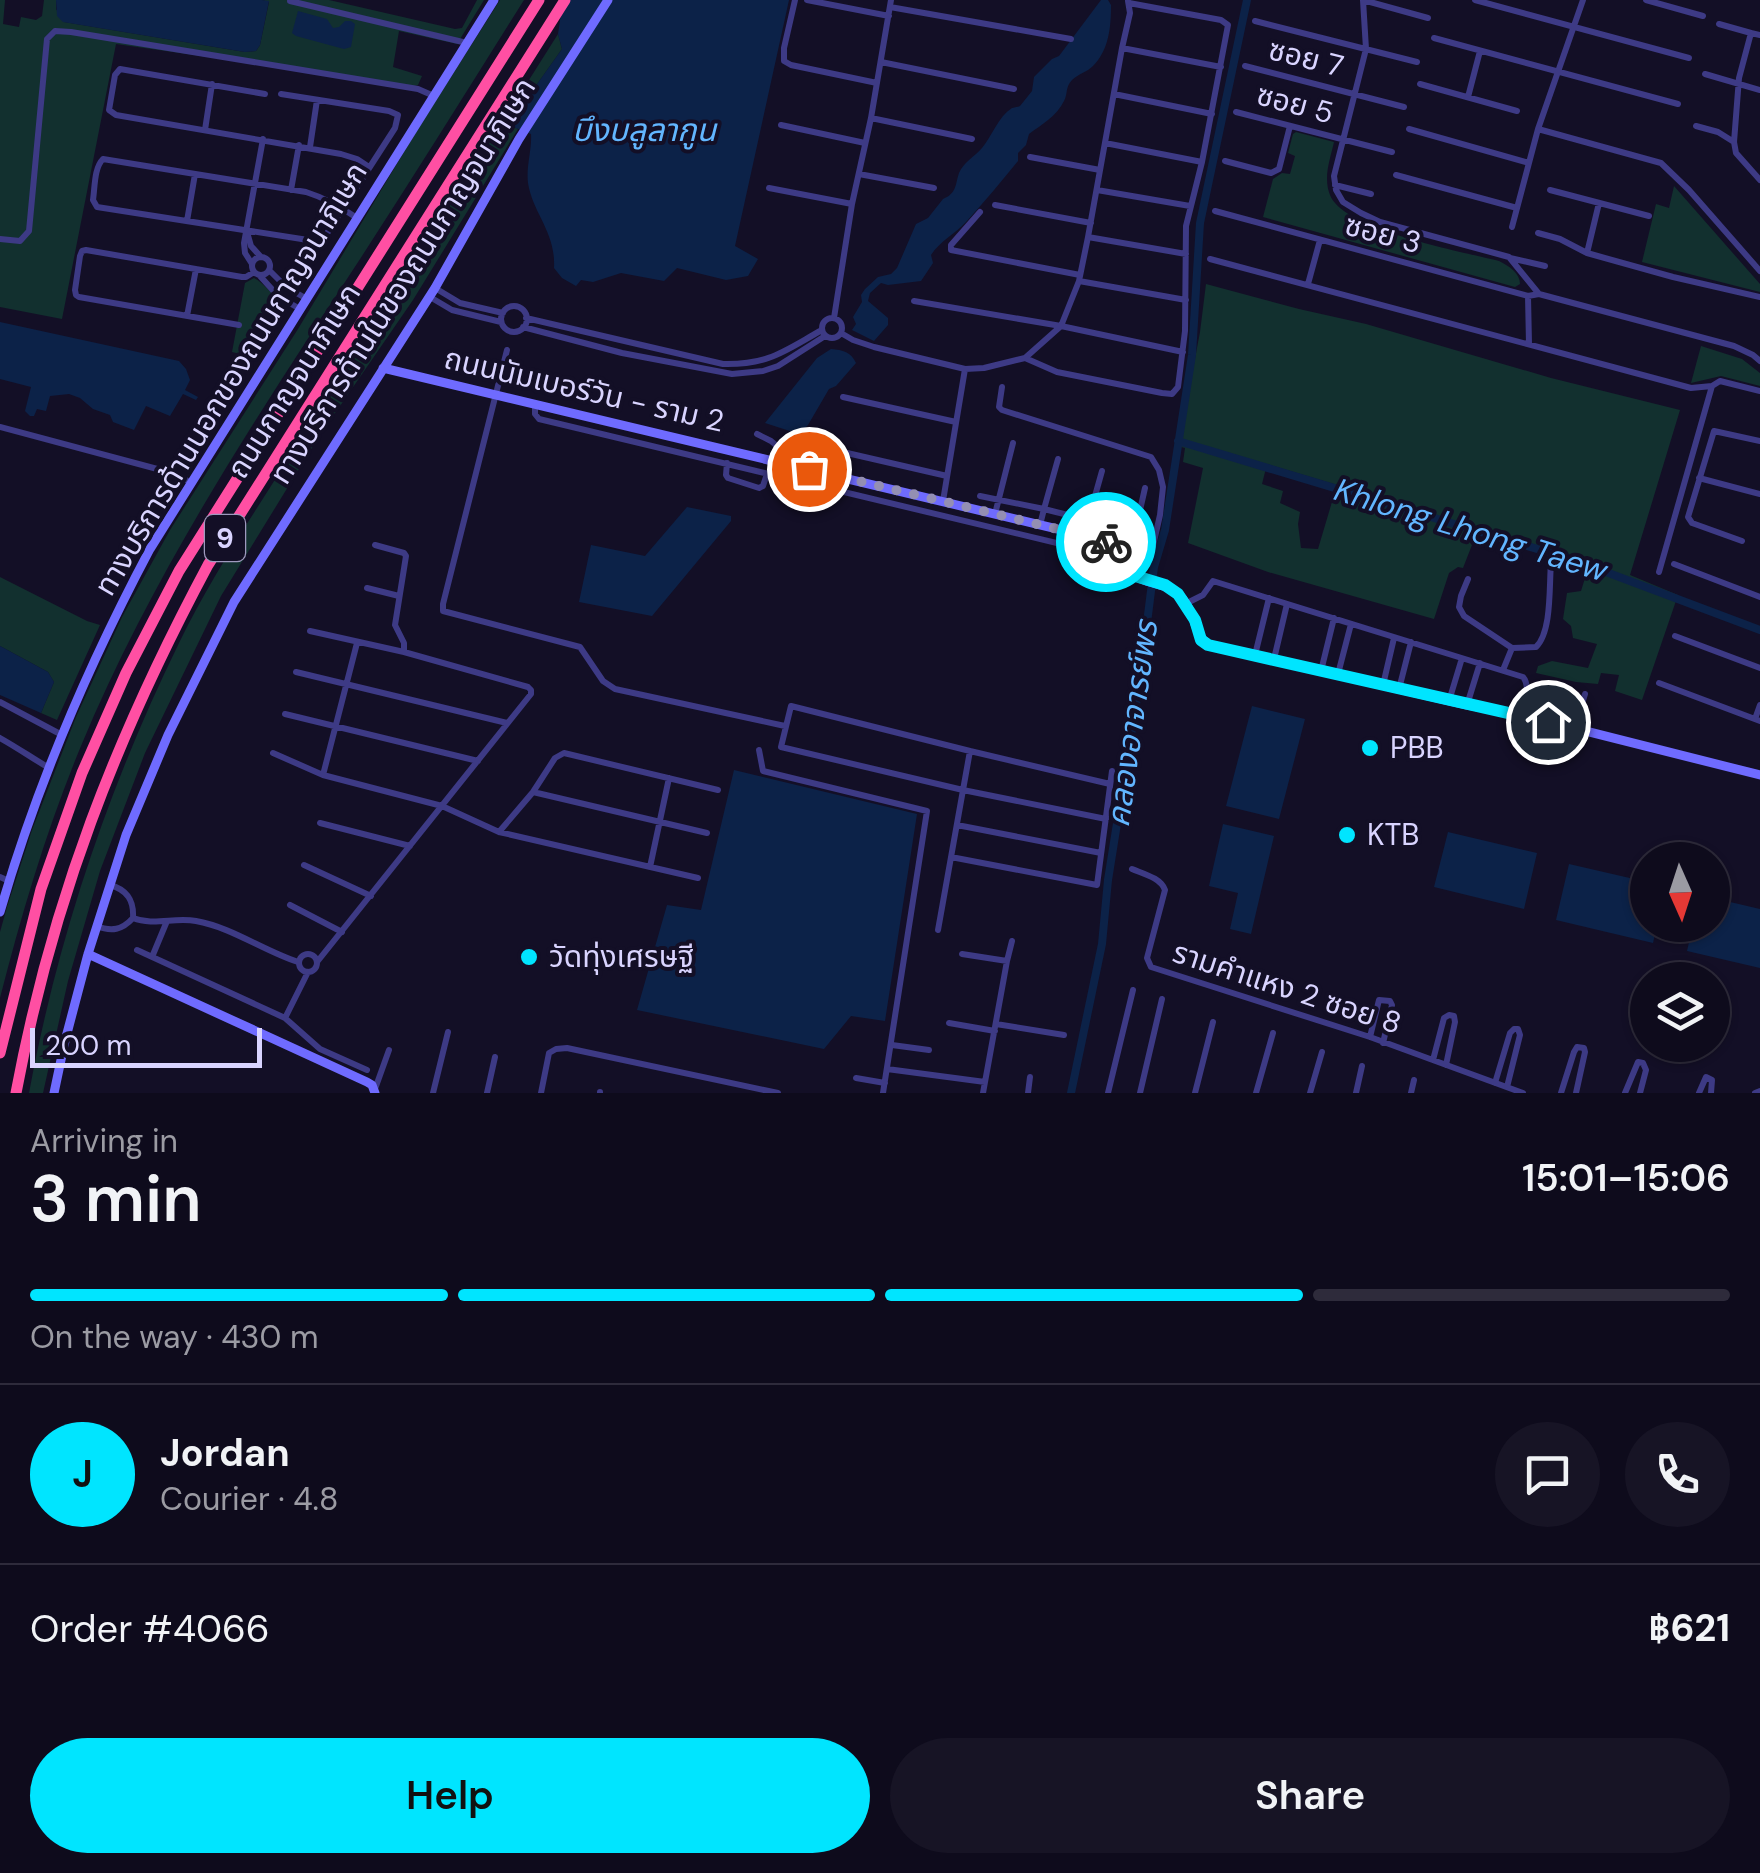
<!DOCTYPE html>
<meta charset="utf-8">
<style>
body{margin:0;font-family:"DM Sans","Noto Sans Thai",sans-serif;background:#171425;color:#f1f3f6;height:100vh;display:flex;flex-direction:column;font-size:38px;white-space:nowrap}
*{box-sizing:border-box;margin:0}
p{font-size:32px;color:#9b9ba3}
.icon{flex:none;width:55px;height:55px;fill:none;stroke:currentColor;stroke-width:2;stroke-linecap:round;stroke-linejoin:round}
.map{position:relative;height:1093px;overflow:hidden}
.details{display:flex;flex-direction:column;background:#0e0b1c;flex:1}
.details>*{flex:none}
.needle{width:65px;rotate:177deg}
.buttons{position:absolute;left:1630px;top:842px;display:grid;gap:20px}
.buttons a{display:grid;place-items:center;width:100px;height:100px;border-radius:50%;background:#0e0b1c;box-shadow:0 2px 8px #0004,0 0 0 2px #2e2b3b;font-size:50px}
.scale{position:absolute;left:30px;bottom:25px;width:232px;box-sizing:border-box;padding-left:10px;border:5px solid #d9d4ff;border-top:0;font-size:28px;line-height:35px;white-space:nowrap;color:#d9d4ff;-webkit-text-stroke:8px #130f26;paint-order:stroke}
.pin{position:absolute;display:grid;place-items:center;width:85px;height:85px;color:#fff;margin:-42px;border:5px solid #fff;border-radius:50%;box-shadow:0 2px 10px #0007}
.courier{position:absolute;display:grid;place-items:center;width:100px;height:100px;margin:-50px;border:8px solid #00e5ff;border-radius:50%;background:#fff;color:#222;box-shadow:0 2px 12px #0007}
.overview em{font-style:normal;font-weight:600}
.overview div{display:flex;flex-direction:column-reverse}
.overview{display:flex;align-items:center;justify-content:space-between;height:170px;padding:0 30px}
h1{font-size:65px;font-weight:600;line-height:75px}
.bar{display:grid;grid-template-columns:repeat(4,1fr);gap:15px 10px;align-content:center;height:120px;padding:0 30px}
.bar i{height:12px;border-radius:8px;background:#2e2b3b}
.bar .current{background:#00e5ff}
.bar p{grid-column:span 4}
.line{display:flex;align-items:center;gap:25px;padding:0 30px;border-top:2px solid #2e2b3b}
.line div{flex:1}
.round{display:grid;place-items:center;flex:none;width:105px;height:105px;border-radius:52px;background:#171425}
.button{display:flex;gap:20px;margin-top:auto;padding:20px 30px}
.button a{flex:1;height:115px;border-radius:60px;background:#00e5ff;color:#111;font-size:40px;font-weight:600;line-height:115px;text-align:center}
.button a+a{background:#171425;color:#f1f3f6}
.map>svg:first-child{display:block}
</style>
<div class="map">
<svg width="1760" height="1093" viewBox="0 0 1760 1093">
<rect width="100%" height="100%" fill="#130f26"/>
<path fill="#12302f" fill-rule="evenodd" d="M0,0H5L3,24L19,27L21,17L36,20L42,16L44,0H56V9L64,22L245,52L256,51L260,45L269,2L262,0H329L455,29L462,28L477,0H484L457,44L399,31L393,67L422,76L418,85L414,86L116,44L62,319L0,307Z
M500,0H524C470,86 417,171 362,256C259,413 153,572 81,746C47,828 22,912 0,998V932L7,907L32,830L76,717L122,617L170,530L298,329L416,132Z
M558,34L562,49L509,124L518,129L413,300L318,438L221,596L145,753L100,871L68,981L43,1093H29C58,936 109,786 179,643C212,575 255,512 295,448C381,309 471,172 558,34Z
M1296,132L1334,142C1330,160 1323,177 1330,195C1343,230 1464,252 1499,261C1509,266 1520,273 1520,284L1515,287L1263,217L1273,179L1282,173L1290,174L1295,156L1288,153L1293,134Z
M1674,186L1760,284V292L1642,262L1656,204L1669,208Z
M254,278C264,283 276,299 287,307L257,358L232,352L245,283Z
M1206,284L1299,309L1366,324L1551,378L1680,410L1630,575L1678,595L1642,700L1615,691L1619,675L1601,673L1598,684L1576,682L1536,673L1538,666L1552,661L1588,668L1597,644L1573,638L1571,626L1563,619L1567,593L1581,591L1590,562L1479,527L1463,568L1458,567L1449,573L1434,619L1268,572L1188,543L1203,468L1183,462L1185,448L1181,447L1180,438L1200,332ZM1267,464L1337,485L1318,549L1301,548L1298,524L1300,512L1280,503L1283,491L1262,484Z
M1701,346L1742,359L1760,373V386L1721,376L1691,383Z
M0,577L87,621L100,625L57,720L41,713L54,682L48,672L0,646Z"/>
<path fill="#0c2248" d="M56,0H262L269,1L260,45L256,51L245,52L63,22L57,16Z
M563,0H789L735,246L758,259L748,276L726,280L677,268L664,281L621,273L593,282L581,280L576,286L562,278L554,268C556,232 533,214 528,183C526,166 532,150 531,134L508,125L562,49L558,34Z
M1101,0H1108L1111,5C1111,27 1109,50 1093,66C1087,72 1078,74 1072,80C1065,87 1068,94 1064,101C1057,116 1041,125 1029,134L1026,145L1018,153V161C1001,182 984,202 966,222C955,234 940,241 931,255L933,263L921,281L888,285L881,283L870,293L868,301L888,318V325L874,341L852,330L856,324L853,317L862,302L861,295L865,289L878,277L891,274L897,268L916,224L928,218L943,199C957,193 955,185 959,173C963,163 975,156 982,148C992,136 998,117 1012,108C1015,107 1018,107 1020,106L1032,91L1034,77L1052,59L1059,56Z
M298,11L327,19L333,28L339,27L345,21H351L355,24L351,47L344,49L296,36L292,33Z
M0,322L179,361L186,369L190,380L185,390L198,397L196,400L183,394L170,416L146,406L134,430L113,422L110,415L93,409L80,398L69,394L50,396L46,411L37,409L34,416H30L25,411L31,387L0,379Z
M831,349C843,350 851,352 856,363L836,386L829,389L808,425L799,434L765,423L817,358Z
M687,507L731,516V521L652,616L579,602L591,545L645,556Z
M0,646L48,672L54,682L41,713L0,695Z
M1252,706L1305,719L1279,819L1226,806Z
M734,770L917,814L885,1021L851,1016L824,1049L637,1010L667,905L701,910Z
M1223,824L1274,836L1251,934L1230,929L1238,893L1209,886Z
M1448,832L1537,853L1524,909L1434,887Z
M1569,864L1647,882L1648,925H1657L1653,943L1556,920Z
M1713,898L1760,909V968L1687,951L1693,925H1712Z"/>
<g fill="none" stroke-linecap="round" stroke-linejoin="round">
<path stroke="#0c2248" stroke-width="8" d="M1178,441L1574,560L1760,630
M1071,1093L1102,944L1108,880L1140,679L1154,567L1165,530L1192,355L1200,223L1247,0"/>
<path stroke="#3d3a85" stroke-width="6" d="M795,0L784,48V61L791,65L877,83
M807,0L889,16
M1363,0L1366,49L1334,176L1336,190L1343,202L1361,213L1380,222L1509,257L1539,294L1734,346L1753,355L1760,361
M1363,0L1428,18
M1475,0L1689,58
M1583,0L1538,129L1661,163L1689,190L1760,271
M1646,0L1703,16
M290,1L467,43
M890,7L1071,39
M1255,21L1417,62
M1719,24L1751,33
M1760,35L1751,33L1739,78L1734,142L1736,153L1760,180
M1434,38L1678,104
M1122,48L1221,67
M881,62L1014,89
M1245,66L1404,107
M1705,74L1760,90
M1420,84L1517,111
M265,94L120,69L115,75L109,110L116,115L341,154L357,159L369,167
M281,94L389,111L398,115L395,128L324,238L319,241L308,240L97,207L93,200C95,187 94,168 103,159L306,192C325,198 341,207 357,218
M1114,94L1212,114
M1468,97L1480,51
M1236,112L1392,152
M871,118L972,139
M781,125L865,143
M1696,126L1718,132L1734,142
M1409,129L1529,163
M205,130L212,84
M1105,143L1202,162
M310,147L317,100
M1030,157L1100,170
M1225,161L1271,173L1279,169L1290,126
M859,174L934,188
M1396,175L1517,208
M1335,185L1371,194
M769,188L852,204
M291,190L299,145
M1097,190L1190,206
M1550,190L1649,216
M995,205L1091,223
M1215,211L1528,296L1539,294
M980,212L951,245V250L1080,275
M187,221L195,174
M1512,227L1538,129
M247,232L251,246L261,257
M1538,233L1560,239L1587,253L1673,277L1760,297
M1088,237L1186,254
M0,239L20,241L29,231L47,39L55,31L71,32L418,89L434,96
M1587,253L1599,203
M252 266a9 9 0 1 1 18 0a9 9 0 1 1-18 0Z
M1510,258L1545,266
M1210,259L1691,388L1712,386L1720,381L1760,391
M252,264L245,253L244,243L263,139
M269,270L286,287L307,299
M260,276L279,297L300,309
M1079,281L1186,300
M1308,284L1320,240
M435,288L460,303L503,313
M1528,296L1529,344
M430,297L452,310L501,322
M914,301L1061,326L1183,352
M501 319a13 13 0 1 1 26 0a13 13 0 1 1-26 0Z
M187,316L196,269
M822 328a10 10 0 1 1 20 0a10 10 0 1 1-20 0Z
M526,318L723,364C769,365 784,351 822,330
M834,318L852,204L871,118L891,0
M239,325L79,297L76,295L75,290L80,256L82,251L86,250L242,277H246L254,272
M523,327L622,353L732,374L763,371L778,366L825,336
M841,333L853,340L874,347L965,369L984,368L1025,358L1061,326L1079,281L1088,237L1122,48L1130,13L1128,1
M507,350L443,604V611L580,647L603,681L615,689L785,726
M1025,358L1057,372L1162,393L1172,394L1178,387L1185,331L1186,226L1202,162L1228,25L1221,20L1129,3
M1002,387L999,407L1002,410L1151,457L1159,470L1163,487L1160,515L1150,559L1132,574
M843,397L956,422
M535,404V414L539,419L1090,551
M0,427L176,474L191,483
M757,434L771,441L777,446L776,461
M808,444L947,476
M727,463L726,475L728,478L759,488L763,486L767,474
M1699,478L1760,494
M980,496L1044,509L1058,459
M943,501L965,369
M995,514L1013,443
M1088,521L1102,471
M1040,525L1044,509L1132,531L1136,528L1145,488
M1742,541L1692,523L1688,517L1714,431L1760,441
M375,545L404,553L406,556L395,625L404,643V652
M1674,564L1760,597
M1659,572L1712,386
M1468,579L1461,596L1459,607L1464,616L1512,648L1536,647C1552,632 1549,586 1551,563
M367,588L399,596
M1187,603L1203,595L1213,581L1523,677C1531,686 1524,704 1522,715
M310,631L404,652L528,687L531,690V694L317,962
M1675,636L1760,668
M1255,655L1269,598
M1274,659L1287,604
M1503,670L1512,648
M1321,671L1334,618
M296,672L507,723
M1338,674L1351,624
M1659,683L1760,721
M1383,685L1394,638
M1399,689L1411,642
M1449,701L1462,658
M0,702L62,735
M1467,705L1480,663
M791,706L970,751L963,790L781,747Z
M285,714L478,761
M1755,719L1760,705
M1575,728L1585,694
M0,738C18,748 32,758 49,768
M759,750L763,771L927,811L883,1093
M970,751L1110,784
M273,753L323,775L442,806L499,832L698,878
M323,775L357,643
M533,792L707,833
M320,823L410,846
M957,825L1101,853
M499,832L533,792L555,758L564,753L718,790
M951,857L1097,885L1112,771
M304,865L371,896
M650,867L669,778
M1132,869C1144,874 1161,878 1165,890L1147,958L1151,967L1370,1037L1523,1093
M0,877L9,881
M290,905L342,932
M133,918C153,926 175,917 196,921C231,927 264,951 298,962
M96,926C112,932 122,930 133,918C134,901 128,890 110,885
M938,930L963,790L1106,819
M137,950L285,1018L320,1049L367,1070
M299 963a9 9 0 1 1 18 0a9 9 0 1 1-18 0Z
M962,954L1007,961L983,1093
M152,957L167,921
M1007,961L1012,941
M285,1018L308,972
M949,1023L995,1031
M996,1024L1064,1035
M1370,1037L1379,1000L1390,1001L1392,1005L1383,1043
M892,1045L929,1050
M1433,1060L1444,1018L1449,1015L1454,1016L1455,1022L1446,1065
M887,1069L985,1082
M856,1078L885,1083
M1495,1083L1510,1033L1514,1029H1518L1520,1035L1507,1087
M375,1089L389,1050
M433,1093L448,1032
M487,1093L495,1057
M541,1093L549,1053L556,1049L567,1048L778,1093
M600,1093V1092
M1028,1093L1030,1077
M1108,1093L1133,990
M1140,1093L1162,999
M1195,1093L1213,1022
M1256,1093L1273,1033
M1310,1093L1322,1052
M1356,1093L1362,1066
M1411,1093L1414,1080
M1561,1093L1574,1052L1577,1047L1584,1048L1585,1052L1576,1093
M1625,1093L1638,1062L1643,1063L1646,1070L1640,1093
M1699,1093L1706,1077L1712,1080L1711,1093
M1755,1093L1760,1091"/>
<path stroke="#6f6bff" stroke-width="9" d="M383,368L1074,533C1103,536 1107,542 1124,565C1127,569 1130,573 1134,576C1151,585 1169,583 1183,599C1196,615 1193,634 1209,645L1467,705L1522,715L1760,775
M0,912C36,787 89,664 150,549L494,0
M88,954L367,1082L372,1085L375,1093
M54,1093L65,1041L88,954L126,835L168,735L234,602L435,288L519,139L608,0"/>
<path stroke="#ff4fa3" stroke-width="11" d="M0,1053L41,889L82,773L126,673L179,571L539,0
M16,1093C52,901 116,737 208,565L565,0"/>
</g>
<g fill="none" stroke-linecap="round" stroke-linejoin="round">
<path stroke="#948fb3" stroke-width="10" stroke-dasharray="0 18" d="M809,469L1074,533L1094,535L1106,542"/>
<path stroke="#00e5ff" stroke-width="12" d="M1106,542L1132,575L1165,585L1178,594L1195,620L1201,640L1208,645L1548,722"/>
</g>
<g fill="#00e5ff" stroke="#130f26" stroke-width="4">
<circle cx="1370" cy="748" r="10"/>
<circle cx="1347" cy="835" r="10"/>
<circle cx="529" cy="957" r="10"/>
</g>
<g text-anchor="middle" stroke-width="8" stroke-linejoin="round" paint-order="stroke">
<rect fill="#130f26" stroke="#9e99be" stroke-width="2.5" x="205" y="515" width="40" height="46" rx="8"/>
<g font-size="28" font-weight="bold" fill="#d9d4ff">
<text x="225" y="548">9</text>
</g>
<g font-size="30" fill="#d9d4ff" stroke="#130f26">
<text transform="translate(1306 58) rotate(14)" y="10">ซอย 7</text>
<text transform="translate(1295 104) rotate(15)" y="10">ซอย 5</text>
<text transform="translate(1383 234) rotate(15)" y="10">ซอย 3</text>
<text transform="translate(403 281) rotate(-58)" y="10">ทางบริการด้านในของถนนกาญจนาภิเษก</text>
<text transform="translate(231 379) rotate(-59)" y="10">ทางบริการด้านนอกของถนนกาญจนาภิเษก</text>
<text transform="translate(294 381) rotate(-58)" y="10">ถนนกาญจนาภิเษก</text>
<text transform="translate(584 390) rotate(13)" y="10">ถนนนัมเบอร์วัน - ราม 2</text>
<text transform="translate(1287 988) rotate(18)" y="10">รามคำแหง 2 ซอย 8</text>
</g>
<g font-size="30" fill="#d9d4ff" stroke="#130f26" text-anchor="start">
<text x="1390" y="758">PBB</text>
<text x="1367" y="845">KTB</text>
<text x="549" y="967">วัดทุ่งเศรษฐี</text>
</g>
<g font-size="32" font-style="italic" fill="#62b6ff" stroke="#130f26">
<text x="644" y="141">บึงบลูลากูน</text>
<text transform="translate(1471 530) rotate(17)" y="11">Khlong Lhong Taew</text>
<text transform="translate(1132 724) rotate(-82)" y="11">คลองอาจารย์พร</text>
</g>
</g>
</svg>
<div class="buttons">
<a><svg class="needle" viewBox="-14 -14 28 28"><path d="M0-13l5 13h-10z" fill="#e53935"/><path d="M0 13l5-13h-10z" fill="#9b9ba3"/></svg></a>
<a><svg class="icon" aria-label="layers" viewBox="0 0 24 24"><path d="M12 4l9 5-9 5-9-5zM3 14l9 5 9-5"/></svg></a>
</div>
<div class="scale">200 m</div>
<div class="pin" style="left:809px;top:469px;background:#ea580c"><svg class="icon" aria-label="bag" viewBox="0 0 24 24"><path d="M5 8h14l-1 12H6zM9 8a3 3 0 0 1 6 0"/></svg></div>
<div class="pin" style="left:1548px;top:722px;background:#1f2937"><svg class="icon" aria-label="home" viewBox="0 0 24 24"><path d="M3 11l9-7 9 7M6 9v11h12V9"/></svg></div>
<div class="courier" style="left:1106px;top:542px"><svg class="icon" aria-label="bike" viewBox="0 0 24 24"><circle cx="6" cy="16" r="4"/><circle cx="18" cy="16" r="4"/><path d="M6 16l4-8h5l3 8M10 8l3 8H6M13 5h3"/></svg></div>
</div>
<section class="details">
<div class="overview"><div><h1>3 min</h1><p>Arriving in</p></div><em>15:01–15:06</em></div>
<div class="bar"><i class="current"></i><i class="current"></i><i class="current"></i><i></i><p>On the way · 430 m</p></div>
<div class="line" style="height:180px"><b class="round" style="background:#00e5ff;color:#111">J</b><div><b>Jordan</b><p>Courier · 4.8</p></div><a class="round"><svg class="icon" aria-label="chat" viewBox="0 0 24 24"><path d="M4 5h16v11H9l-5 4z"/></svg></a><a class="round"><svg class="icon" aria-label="phone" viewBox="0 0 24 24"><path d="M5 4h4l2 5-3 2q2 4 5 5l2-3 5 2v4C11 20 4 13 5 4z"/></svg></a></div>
<div class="line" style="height:130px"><div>Order #4066</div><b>฿621</b></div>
<div class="button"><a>Help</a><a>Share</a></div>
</section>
